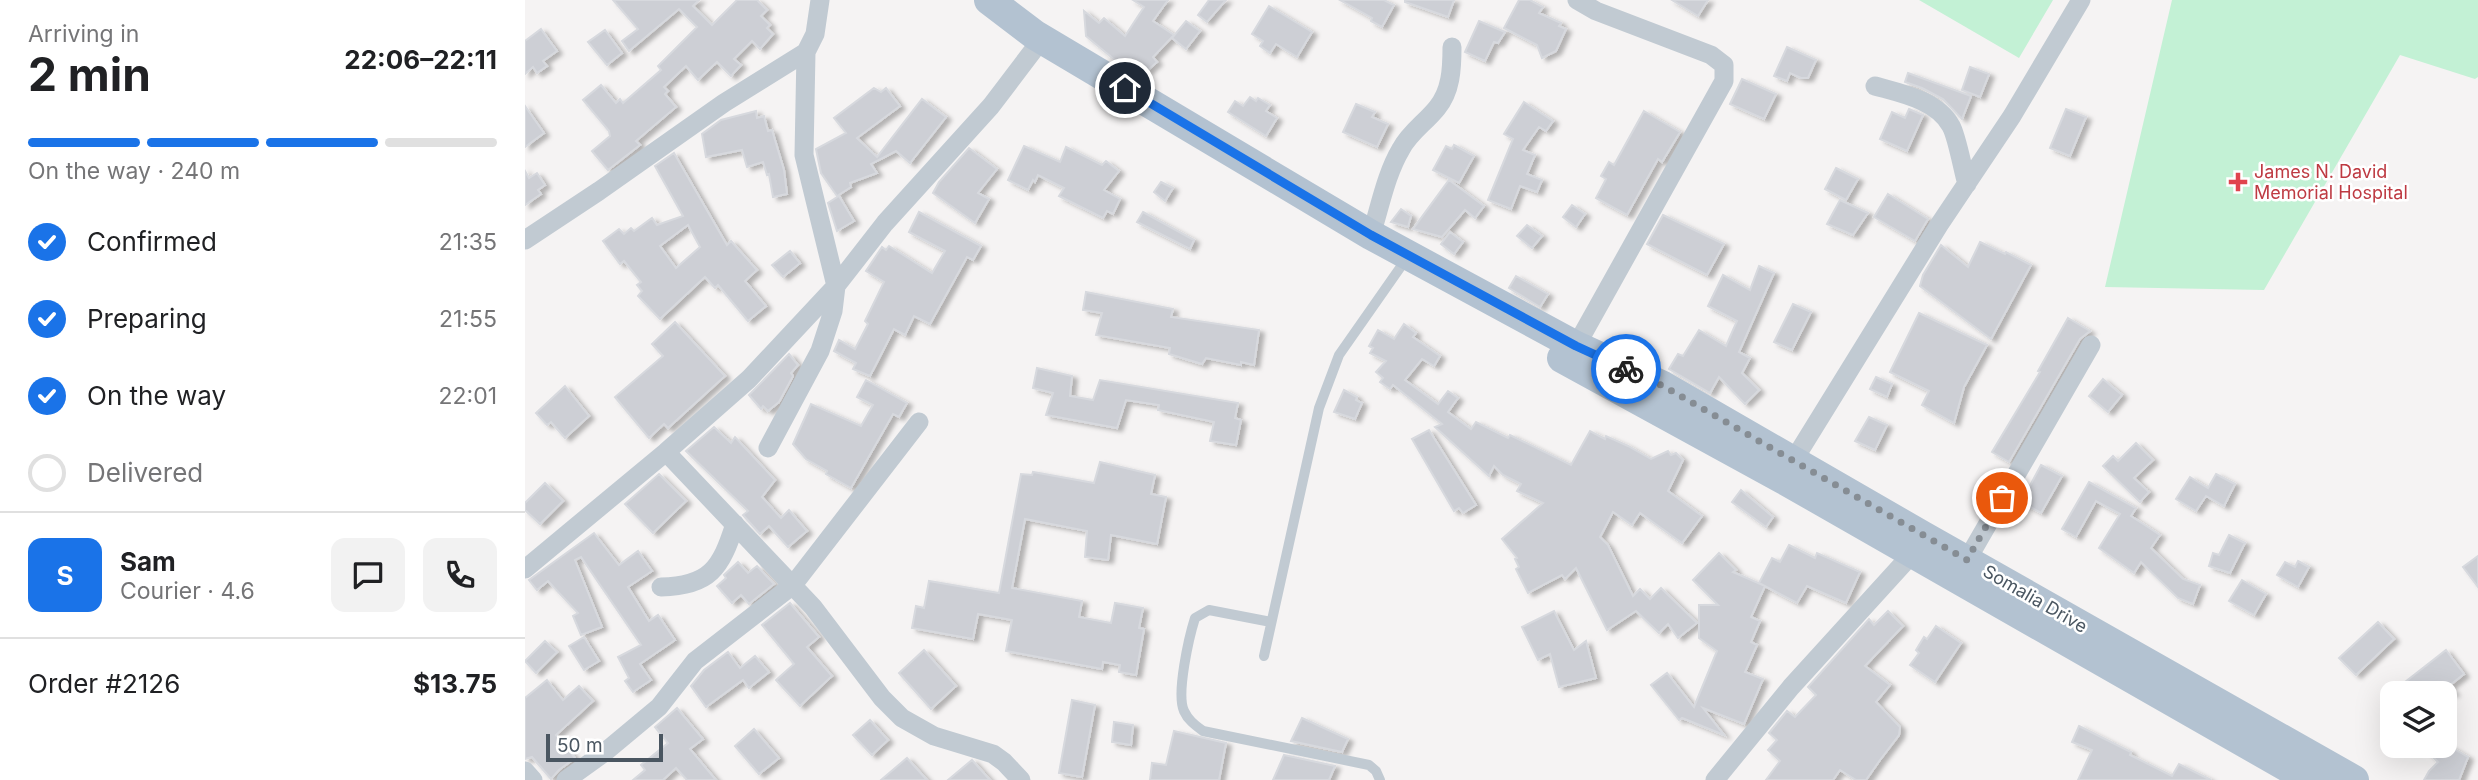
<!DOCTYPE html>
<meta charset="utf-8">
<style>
body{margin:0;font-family:Inter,sans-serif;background:#f2f2f2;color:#202124;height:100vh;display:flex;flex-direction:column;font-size:26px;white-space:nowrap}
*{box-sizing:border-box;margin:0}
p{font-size:23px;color:#757577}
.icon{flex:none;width:38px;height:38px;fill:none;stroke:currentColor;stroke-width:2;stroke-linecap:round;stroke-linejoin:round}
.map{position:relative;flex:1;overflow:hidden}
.panel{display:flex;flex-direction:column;background:#fff;width:525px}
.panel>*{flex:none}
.tools{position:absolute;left:1855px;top:681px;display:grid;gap:14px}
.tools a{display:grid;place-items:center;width:77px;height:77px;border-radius:14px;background:#fff;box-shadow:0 7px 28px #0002;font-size:35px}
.scale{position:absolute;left:21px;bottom:18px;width:117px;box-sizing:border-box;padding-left:7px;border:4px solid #4a5661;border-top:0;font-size:19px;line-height:24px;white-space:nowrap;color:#4a5661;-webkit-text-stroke:5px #fff;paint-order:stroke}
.pin{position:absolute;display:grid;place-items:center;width:60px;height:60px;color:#fff;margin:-30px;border:4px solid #fff;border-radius:50%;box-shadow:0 2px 7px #0007}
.courier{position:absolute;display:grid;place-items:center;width:70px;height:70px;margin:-35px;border:5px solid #1a73e8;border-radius:50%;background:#fff;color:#222;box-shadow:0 2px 9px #0007}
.headline em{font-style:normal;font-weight:700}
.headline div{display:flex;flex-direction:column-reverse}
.headline{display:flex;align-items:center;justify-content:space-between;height:119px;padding:0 28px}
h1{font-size:46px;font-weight:700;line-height:52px}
.bar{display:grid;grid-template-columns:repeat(4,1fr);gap:10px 7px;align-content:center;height:84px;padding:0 28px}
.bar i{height:9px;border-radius:5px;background:#e0e0e0}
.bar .active{background:#1a73e8}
.bar p{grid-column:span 4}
.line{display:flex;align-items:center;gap:18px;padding:0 28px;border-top:2px solid #e0e0e0}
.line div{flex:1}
.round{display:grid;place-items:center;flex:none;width:74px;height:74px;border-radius:14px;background:#f2f2f2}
ol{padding:0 28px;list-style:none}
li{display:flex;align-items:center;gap:21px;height:77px}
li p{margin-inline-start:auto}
li .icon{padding:7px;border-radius:50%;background:#1a73e8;color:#fff;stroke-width:4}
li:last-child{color:#757577}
li i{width:38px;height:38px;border:4px solid #e0e0e0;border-radius:50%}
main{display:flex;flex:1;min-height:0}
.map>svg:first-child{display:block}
</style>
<main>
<section class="panel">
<div class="headline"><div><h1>2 min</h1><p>Arriving in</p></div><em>22:06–22:11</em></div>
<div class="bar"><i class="active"></i><i class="active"></i><i class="active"></i><i></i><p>On the way · 240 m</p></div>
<ol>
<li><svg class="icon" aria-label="check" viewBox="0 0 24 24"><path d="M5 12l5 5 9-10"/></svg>Confirmed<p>21:35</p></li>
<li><svg class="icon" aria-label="check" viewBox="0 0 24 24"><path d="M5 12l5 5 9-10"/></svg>Preparing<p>21:55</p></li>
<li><svg class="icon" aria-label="check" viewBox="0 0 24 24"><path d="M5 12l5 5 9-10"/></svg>On the way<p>22:01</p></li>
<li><i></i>Delivered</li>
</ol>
<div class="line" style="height:126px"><b class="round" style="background:#1a73e8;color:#fff">S</b><div><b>Sam</b><p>Courier · 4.6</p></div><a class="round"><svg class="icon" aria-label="chat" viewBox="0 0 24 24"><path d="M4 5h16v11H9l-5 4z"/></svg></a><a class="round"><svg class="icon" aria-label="phone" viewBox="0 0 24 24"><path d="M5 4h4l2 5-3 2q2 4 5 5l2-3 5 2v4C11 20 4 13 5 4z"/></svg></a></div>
<div class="line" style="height:91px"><div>Order #2126</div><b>$13.75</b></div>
</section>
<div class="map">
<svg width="1953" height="780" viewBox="0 0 1953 780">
<defs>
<filter id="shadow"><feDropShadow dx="5" dy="3" stdDeviation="2" flood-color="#0004"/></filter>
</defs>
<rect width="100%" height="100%" fill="#f5f3f3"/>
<path fill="#c3f1d5" d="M1394,0H1528L1494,58Z
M1647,0H1953V77L1950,79L1875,55L1739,290L1580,287Z"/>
<path fill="#cdcfd5" stroke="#d7d9de" stroke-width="2" fill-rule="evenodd" filter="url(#shadow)" d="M88,0H174L168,6L187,25L212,0H232L242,10L236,16L245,25L242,28L248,34L235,49L227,41L209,59L216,65L206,76L192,62L173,80L161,66L139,87L143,91L140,94L151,107L111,141L115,145L83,170L67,151L85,136L84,131L58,100L76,85L91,103L95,99L98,103L136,70L133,66L172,27L154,9L104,51L97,41L113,29Z
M608,0H643L628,21L649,35L628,57L632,62L622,71L617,64L608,73L597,66L561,36L559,11L574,23L579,18L600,36L619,7Z
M684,0H701L682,22L673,15Z
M815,0H859L869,5L857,27L846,21L847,18Z
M880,0H929L923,17L880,2Z
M994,0H1005L1018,7L1014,13L1036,23L1034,26L1041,29L1031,51L1017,58L1012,45L979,28Z
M1147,0H1183L1173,16Z
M744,6L787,32L772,57L751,44L745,53L735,46L738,41L727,34Z
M661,21L675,31L661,49L647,38Z
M954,21L980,32L973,43L969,42L960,61L940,52Z
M16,29L32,51L18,61L22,66L12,73L8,67L0,74V41Z
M80,30L97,53L82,65L63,42Z
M1262,47L1291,60L1283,78H1276L1265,73L1262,81L1249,76Z
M1445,67L1464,74L1455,97L1437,90Z
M1383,73L1446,96L1437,119L1418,99L1397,88L1380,82Z
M1217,79L1251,94L1239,119L1205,104Z
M349,88L356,92L361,88L375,106L332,138L352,157L397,99L421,117L385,163L371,151L346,164L352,173L325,183L326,187L312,196L296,173L291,149L321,133L309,118Z
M725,97L731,101L733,98L745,105L741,111L752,118L741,136L703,112L710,101L718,106Z
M999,102L1028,121L1021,131L1014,127L998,150L1010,155L1002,174L1017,180L1012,192L995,186L986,209L963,200L988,139L979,134Z
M831,104L850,112L847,117L863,124L852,147L818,132Z
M0,106L19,133L0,147Z
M1384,109L1398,115L1382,151L1355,139L1367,112L1380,118Z
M1541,109L1561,117L1545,156L1525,148Z
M231,111L232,118L239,116L243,131L247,130L259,170L262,194L248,197L244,174L242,175L238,162L222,167L217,150L181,157L177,134L196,120Z
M1119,111L1155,132L1137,162L1133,159L1102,215L1071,198L1081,179L1076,176L1084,162L1089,165Z
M929,145L949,156L934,183L908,170L921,146L927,149Z
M499,146L535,162L541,147L577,165L581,161L594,171L579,190L595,199L588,214L582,211L578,218L534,196L539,188L513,175L510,182L508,180L503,190L483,180Z
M444,148L472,169L453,193L464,199L450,223L408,193L414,182Z
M149,153L202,245L206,241L232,270L220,281L241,306L223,321L193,285L190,288L180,277L135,319L113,296L117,291L112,285L116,282L99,261L95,264L78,241L94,229L99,234L106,228L109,231L127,218L132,225L158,216L130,166ZM163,225L175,247L151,268L135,246Z
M1311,168L1333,179L1321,200L1300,189Z
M0,171L4,178L12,173L20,185L13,190L16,194L0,205Z
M924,180L959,206L950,218L940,210L917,237L888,229Z
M636,182L648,188L640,201L629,192Z
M1363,194L1403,219L1390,241L1349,217Z
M314,196L329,221L312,231L303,203Z
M1315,200L1343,213L1328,235L1302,224Z
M1047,205L1060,214L1051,227L1038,217Z
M876,209L886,216L883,227L866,222Z
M394,212L456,246L448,260L442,257L405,324L389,316L380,335L369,329L345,376L328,369L331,363L309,351L314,340L330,349L343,324L340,321L359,282L341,271L357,247L361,250L364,246L407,273L420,251L384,232Z
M618,212L669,240L665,249L612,222Z
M1138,215L1199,244L1182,275L1122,244Z
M1002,225L1017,236L1007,248L992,236Z
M925,232L938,242L929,254L916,244Z
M1455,242L1480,254L1481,252L1506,265L1466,339L1395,286L1398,275L1416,245L1443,267Z
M265,251L275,263L258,277L247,265Z
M1234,266L1249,273L1214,352L1225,358L1217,373L1234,390L1220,404L1194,377L1185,393L1144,369L1153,354L1158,356L1174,330L1201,346L1212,321L1183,306L1198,275L1225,290Z
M991,276L1023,294L1015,307L984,288Z
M561,292L648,309L646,317L734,330L729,365L716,362V365L681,358L677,364L644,354L645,348L571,335L577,313L558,310Z
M1268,304L1286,312L1267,350L1249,342Z
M1394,313L1462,345L1439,387L1429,423L1397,405L1404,391L1365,372Z
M1543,318L1565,331L1555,339L1484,462L1467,452L1515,372L1513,371Z
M150,322L200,376L143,428L139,424L124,438L90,397L138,356L127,344Z
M879,324L891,333L888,337L915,356L909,366L897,359L880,380L913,404L923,391L933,398L923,412L946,429L951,422L983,438L985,435L1046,465L1065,431L1080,439L1081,436L1103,446L1126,459L1143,451L1146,455L1151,453L1158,460L1143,491L1177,516L1157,543L1115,513L1107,525L1088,512L1075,537L1083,545L1108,596L1115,589L1125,599L1136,588L1172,623L1153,638L1143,624L1134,633L1111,611L1082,630L1051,568L1040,579L1037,575L1003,593L991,569L994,567L990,559L992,558L977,539L1018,503L992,491L996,484L978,475L969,466L964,476L910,427L917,424L868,385L865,389L855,382L858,378L851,372L861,361L845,353L848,348L844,346L853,330L869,339Z
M264,354L273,365L266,373L268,376L254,402L243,411L238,406L236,409L224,395Z
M512,368L547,376L545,396L568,400L575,380L713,403L710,418L716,420L711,445L685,441L689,422L633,410L634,405L601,400L592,428L521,415L528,393L508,388Z
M1351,377L1367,384L1362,397L1345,389Z
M1578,379L1597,395L1583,412L1564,396Z
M341,380L382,403L374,417L368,414L326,488L301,474L302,471L281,459L268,444L286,404L336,426L348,405L332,397Z
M40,386L64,416L40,438L26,422L22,425L11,413Z
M819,390L832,397L831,400L837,403L830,419L809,412Z
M1344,417L1362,425L1350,450L1330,441Z
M189,427L206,443L210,437L250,480L237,497L256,518L264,510L282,531L263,547L244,526L235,534L218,515L223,511L161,451Z
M904,430L951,505L938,513L934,508L929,511L887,439Z
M1611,443L1628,460L1609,478L1624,492L1615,502L1578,466L1588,456L1593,461Z
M575,462L630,475L626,494L641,497L632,544L586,535L583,560L560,557L562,531L500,519L487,588L557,601L554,617L586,623L590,603L618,608L614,628L619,629L611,675L594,672L595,665L578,662L577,669L481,651L487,620L453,614L448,639L387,628L391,606L399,608L404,581L474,593L496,474L507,475L508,472L569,483Z
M1516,465L1537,476L1516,513L1496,502Z
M134,474L161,501L128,533L100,504Z
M1691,474L1710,484L1699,506L1681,496L1671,511L1651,499L1665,477L1683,488Z
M1564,482L1611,508L1606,516L1635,535L1626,548L1658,579L1675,585L1668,604L1653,598L1616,562L1609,573L1574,548L1595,514L1571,501L1551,537L1537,529Z
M20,483L38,501L15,524L0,510V503Z
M1216,490L1248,517L1241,527L1207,502Z
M69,533L94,565L113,551L127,571L103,587L124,621L133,615L150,640L115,664L126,680L108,692L100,681L104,678L93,657L116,645L56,557L50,560L77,627L56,635L48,616L53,613L23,581L12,590L4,580Z
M1704,535L1720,543L1705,573L1684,566L1688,553L1694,555Z
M1264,545L1290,558L1292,553L1335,572L1321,603L1282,586L1272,603L1234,583L1247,558L1255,562Z
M1194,553L1211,570L1208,572L1240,586L1226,617L1235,621L1226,642L1232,645L1220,672L1238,679L1219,724L1178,708L1199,735L1157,718L1154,720L1126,685L1142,673L1169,707L1192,651L1174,638V605H1193L1168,580Z
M1953,556V587L1938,567Z
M1773,561L1784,567L1773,587L1752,575L1760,562L1770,567Z
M213,562L223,573L232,566L249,584L224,604L216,595L207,603L192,586L201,578L199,575Z
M1717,580L1741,594L1729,615L1704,601Z
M265,603L294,637L282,647L307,676L275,706L251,680L269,664L237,625Z
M1029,611L1049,650L1061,641L1071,678L1034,687L1025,654L1013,660L997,627Z
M1363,611L1378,626L1340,666L1365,685L1351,702L1375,727L1374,735L1355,760L1341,780H1331L1315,770L1308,780H1241L1255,761L1243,750L1252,740L1244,733L1262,711L1270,717L1291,695L1283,687L1344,619L1349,625Z
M1853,622L1869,639L1831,675L1814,658Z
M1411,626L1436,643L1410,682L1385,665L1394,653L1391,650L1399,637L1402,639Z
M59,637L74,661L59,670L44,646Z
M20,641L32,652L11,673L0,661Z
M399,650L431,686L406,709L374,673Z
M1921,650L1939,674L1924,686L1929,693H1866Z
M203,652L215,668L230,656L244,672L224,688L218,680L181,707L166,686L179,670Z
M22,680L38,700L54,686L68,701L31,735L50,758L34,770L26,779L7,757L0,759V698Z
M547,700L570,705L557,777L534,773Z
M152,708L178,739L165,749L191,780H162L151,768L138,780H108L120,770L116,765L143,743L130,727Z
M777,718L823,739L817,752L766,741Z
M345,720L363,740L347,755L328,735Z
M589,722L608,725L606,745L587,742Z
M1554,726L1606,752L1605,755L1647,776L1654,764L1686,780H1553L1567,750L1547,742Z
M229,729L254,758L234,774L210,746Z
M649,731L701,743L694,780H625L627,763L641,765Z
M1897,746H1924L1943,757L1934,780H1899L1904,771L1913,762Z
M759,755L810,766L804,780H748Z
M382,758L402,780H356Z
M447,760L465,780H423Z"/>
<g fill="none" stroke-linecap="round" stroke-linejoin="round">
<path stroke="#c1cad2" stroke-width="10" d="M746,622L684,610L670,618C664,637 651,694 659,711C663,720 670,725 678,731L844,765L851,771L855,780
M739,656L794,408L814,355L877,265"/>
<path stroke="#c1cad2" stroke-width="19" d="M1350,86C1375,93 1412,100 1426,126C1432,136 1438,171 1442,184
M846,235C855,207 861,174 876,149C885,132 900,123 912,108C926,91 927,69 927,47
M0,240L74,191L199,103L281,52L290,34L295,0
M1051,346L1199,81V65L1186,55L1071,11L1052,0
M243,448L295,351L308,311L311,286L279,155L281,52
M141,452L288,607L357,698L377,718L409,736L468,754L479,762L496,780
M1262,471L1414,225L1487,116L1556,0
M1442,560L1566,345
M0,569L141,452L224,379L311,286L360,223L466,106L510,48
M136,587C185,586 196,568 210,524
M0,771L8,780
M41,780L80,752L134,707L170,661L268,585L394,422
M1190,780L1266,687L1387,554"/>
<path stroke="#b3c2d1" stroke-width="30" d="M464,0L510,35L846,235L1051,346L1138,386L1398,536L1829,780
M1037,358L1258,479L1785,780"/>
</g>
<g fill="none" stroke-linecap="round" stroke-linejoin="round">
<path stroke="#868d94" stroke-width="7" stroke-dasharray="0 12.6" d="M1101,369L1138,386L1442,560L1477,498"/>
<path stroke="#1a73e8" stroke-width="9" d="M600,88L846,235L1051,346L1101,369"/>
</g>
<path fill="#e0444e" stroke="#fff" stroke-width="2.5" d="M1709.5 171.5h7v7h7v7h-7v7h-7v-7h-7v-7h7z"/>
<g text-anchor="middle" stroke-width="5" stroke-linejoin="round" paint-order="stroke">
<g font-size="18" fill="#be3a42" stroke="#fff" text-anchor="start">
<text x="1729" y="178">James N. David<tspan x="1729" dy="21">Memorial Hospital</tspan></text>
</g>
<g font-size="18" fill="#4a5661" stroke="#fff">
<text transform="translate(1510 599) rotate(30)" y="6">Somalia Drive</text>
</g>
</g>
</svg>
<div class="tools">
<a><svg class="icon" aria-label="layers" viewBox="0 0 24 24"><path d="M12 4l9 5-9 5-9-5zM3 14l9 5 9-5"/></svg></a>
</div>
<div class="scale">50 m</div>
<div class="pin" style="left:1477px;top:498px;background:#ea580c"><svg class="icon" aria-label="bag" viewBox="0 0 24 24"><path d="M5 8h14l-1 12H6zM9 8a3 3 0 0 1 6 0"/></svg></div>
<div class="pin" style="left:600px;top:88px;background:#1f2937"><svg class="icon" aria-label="home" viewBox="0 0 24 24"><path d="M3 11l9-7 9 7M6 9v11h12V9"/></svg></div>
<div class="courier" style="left:1101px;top:369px"><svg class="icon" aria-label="bike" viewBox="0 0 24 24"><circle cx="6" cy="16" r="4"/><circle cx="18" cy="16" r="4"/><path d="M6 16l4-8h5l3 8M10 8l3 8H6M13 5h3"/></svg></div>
</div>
</main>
